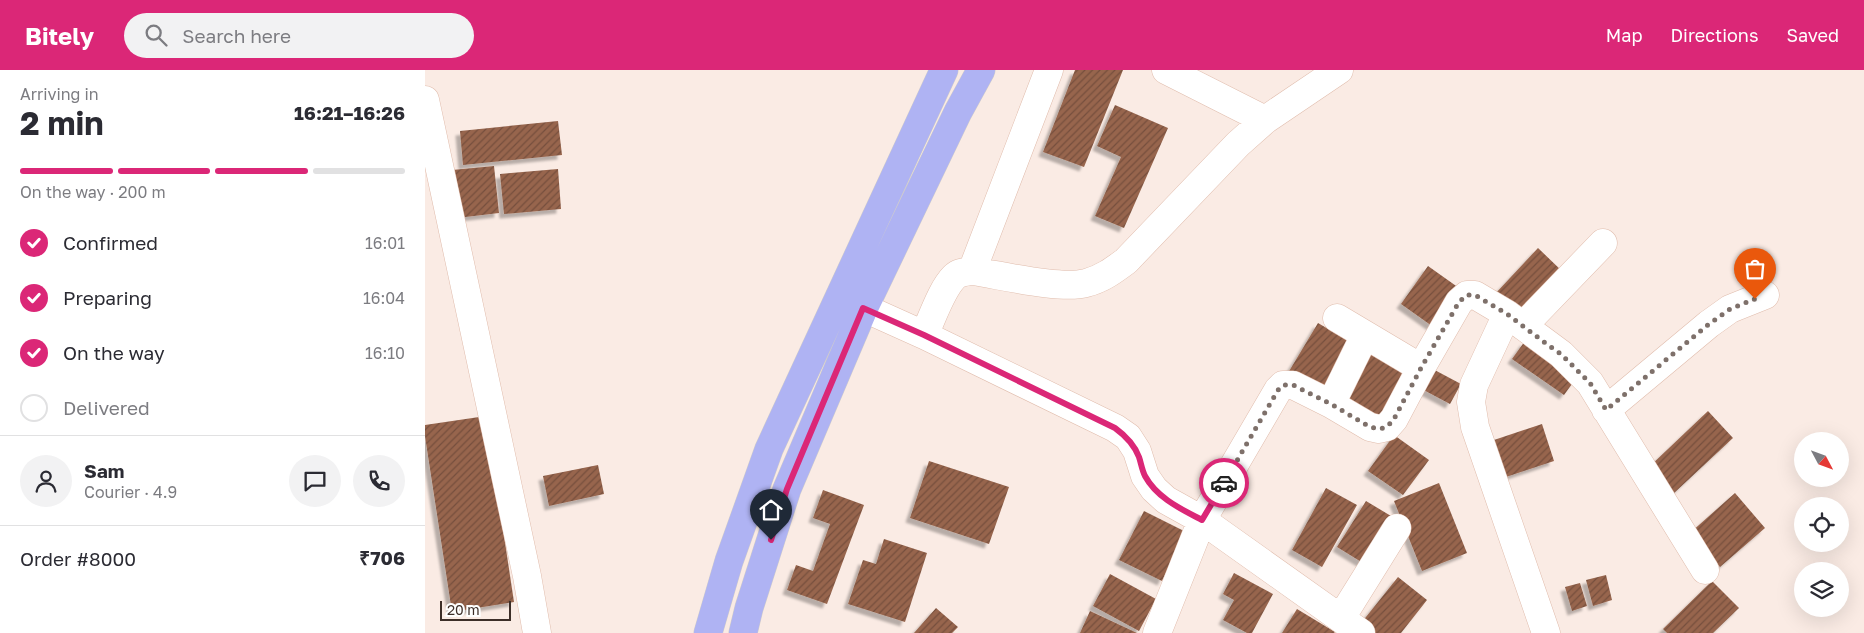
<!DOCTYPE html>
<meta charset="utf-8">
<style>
body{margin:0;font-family:"Golos Text",sans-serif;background:#f2f2f3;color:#2b2b33;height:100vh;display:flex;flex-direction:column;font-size:19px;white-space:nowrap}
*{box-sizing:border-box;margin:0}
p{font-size:16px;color:#7c7c81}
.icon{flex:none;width:28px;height:28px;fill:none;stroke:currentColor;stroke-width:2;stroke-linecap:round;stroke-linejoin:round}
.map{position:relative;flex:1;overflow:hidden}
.panel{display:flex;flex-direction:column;background:#fff;width:425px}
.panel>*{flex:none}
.needle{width:32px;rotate:131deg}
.fabs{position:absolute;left:1369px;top:362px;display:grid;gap:10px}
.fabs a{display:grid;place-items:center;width:55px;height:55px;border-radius:50%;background:#fff;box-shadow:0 5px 20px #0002;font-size:25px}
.scale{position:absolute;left:15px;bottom:12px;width:71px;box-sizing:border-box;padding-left:5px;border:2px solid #3c2e28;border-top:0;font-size:14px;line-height:18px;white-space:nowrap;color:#3c2e28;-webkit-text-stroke:4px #fff;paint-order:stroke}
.pin{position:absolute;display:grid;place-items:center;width:42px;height:42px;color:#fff;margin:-51px -21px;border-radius:50% 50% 50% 0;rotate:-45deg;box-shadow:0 0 5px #0007}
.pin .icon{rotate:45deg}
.courier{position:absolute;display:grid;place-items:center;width:50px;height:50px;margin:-25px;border:4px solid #db2777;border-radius:50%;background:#fff;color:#222;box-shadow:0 1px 6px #0007}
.head em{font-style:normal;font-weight:700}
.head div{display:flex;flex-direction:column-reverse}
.head{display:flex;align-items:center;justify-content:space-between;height:85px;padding:0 20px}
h1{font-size:32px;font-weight:700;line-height:38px}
.bar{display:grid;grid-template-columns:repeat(4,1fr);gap:8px 5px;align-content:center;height:60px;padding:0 20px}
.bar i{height:6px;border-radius:4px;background:#e1e1e2}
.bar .on{background:#db2777}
.bar p{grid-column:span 4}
.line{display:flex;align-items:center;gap:12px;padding:0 20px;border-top:1px solid #e1e1e2}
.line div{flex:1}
.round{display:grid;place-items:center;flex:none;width:52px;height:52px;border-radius:26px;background:#f2f2f3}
ol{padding:0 20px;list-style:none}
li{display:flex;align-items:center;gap:15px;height:55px}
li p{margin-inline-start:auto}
li .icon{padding:5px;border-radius:50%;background:#db2777;color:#fff;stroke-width:4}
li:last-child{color:#7c7c81}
li i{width:28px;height:28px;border:2px solid #e1e1e2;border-radius:50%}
header{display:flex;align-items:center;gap:30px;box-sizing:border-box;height:70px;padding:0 25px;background:#db2777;color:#fff}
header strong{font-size:24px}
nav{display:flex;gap:28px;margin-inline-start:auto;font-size:18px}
.search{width:350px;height:45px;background:#f2f2f3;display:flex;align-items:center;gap:12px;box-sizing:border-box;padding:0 18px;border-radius:28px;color:#7c7c81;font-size:19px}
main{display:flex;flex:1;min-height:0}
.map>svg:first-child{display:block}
</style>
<header>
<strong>Bitely</strong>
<div class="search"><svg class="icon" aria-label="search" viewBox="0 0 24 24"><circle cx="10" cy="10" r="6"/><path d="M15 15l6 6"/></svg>Search here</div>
<nav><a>Map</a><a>Directions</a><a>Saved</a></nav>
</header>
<main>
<section class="panel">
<div class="head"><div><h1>2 min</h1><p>Arriving in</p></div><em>16:21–16:26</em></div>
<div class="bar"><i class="on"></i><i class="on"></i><i class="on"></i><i></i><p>On the way · 200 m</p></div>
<ol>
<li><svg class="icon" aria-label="check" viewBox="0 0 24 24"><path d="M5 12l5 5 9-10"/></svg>Confirmed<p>16:01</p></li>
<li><svg class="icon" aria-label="check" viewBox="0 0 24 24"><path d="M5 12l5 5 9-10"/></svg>Preparing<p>16:04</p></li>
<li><svg class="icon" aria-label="check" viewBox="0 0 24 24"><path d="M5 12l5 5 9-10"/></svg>On the way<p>16:10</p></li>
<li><i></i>Delivered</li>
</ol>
<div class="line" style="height:90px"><a class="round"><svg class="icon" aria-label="person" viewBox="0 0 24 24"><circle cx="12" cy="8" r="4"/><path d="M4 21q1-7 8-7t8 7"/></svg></a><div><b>Sam</b><p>Courier · 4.9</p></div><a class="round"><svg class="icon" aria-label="chat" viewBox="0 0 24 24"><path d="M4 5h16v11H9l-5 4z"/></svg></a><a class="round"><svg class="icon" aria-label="phone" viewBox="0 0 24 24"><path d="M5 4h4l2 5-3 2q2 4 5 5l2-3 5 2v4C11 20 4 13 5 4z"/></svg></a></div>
<div class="line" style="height:65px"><div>Order #8000</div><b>₹706</b></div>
</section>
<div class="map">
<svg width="1439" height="563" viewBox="0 0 1439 563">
<defs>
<pattern id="building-hatch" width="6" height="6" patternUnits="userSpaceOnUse" patternTransform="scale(1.25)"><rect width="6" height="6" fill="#97654d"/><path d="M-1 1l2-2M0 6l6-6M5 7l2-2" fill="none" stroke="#764f3d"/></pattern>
<filter id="shadow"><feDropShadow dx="-4.5" dy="4.5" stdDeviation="1" flood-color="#0004"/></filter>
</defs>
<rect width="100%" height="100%" fill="#faebe4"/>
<path fill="url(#building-hatch)" filter="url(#shadow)" d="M650,0H698L659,97L618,82Z
M690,35L743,58L699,158L670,146L696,87L672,76Z
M133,51L137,85L38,95L35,61Z
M69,96L74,143L32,148L27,100Z
M133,99L136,139L79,144L75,104Z
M1113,178L1138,202L1094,247L1070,224Z
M1003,196L1034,218L1007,256L976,234Z
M893,253L927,273L896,323L863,303Z
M1100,271L1152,307L1139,325L1087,289Z
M948,280L986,303L958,351L919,328Z
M1004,297L1036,314L1025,334L993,317Z
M1283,341L1308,368L1248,424L1223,398Z
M61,346L89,532L27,542L0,366V355Z
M1117,354L1129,391L1081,407L1069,370Z
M969,365L1004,390L978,425L943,401Z
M504,391L584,417L564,474L485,448Z
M173,395L179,424L124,436L118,406Z
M1014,413L1042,483L997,501L969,431Z
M901,418L932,435L897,497L867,480Z
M398,420L439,435L402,534L362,520L371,495L388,501L405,454L388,448Z
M1310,423L1340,458L1295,497L1265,463Z
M941,431L966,446L938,493L912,477Z
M719,441L761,462L737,511L694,490Z
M459,469L502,483L480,552L423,534L438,490L451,494Z
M809,503L848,524L827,563H822L798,550L809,530L798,524Z
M685,504L731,529L714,561L668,536Z
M1181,505L1187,530L1168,536L1161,510Z
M973,507L1002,530L976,563H950L937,552Z
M1287,511L1314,538L1288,563H1242L1238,559Z
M1155,513L1162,536L1147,541L1140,517Z
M511,538L533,557L527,563H489Z
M872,539L910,562L909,563H857Z
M665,541L712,563H655Z"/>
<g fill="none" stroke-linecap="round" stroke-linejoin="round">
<defs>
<path id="minor" d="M741,0L840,50
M0,30L102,506L112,563
M547,201L624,0
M439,238L499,265L690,358L703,367L712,381L720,406L729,419L741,430L777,450L936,563
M1082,244L1049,315L1046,332L1050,357L1121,563
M912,248L996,298L1034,232L1042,225H1050L1082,244L1136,284L1165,313L1280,500
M1098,256L1178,173
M499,265C507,249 516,220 529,207C534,202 540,202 547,201C575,205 636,220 661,213C677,209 689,200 701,191L813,74L840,50L914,0
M906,334L940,265
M1181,340L1284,254L1305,239L1340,225
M916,548L972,458
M732,563L777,450L853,320L858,315H868L906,334L945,357L954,359L962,357L969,349L996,298"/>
<path id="major" d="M283,563L304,491L344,379L519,0
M318,563L324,538L362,419L439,238L533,42L556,0"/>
</defs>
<use href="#minor" stroke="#e0bcac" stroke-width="29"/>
<use href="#major" stroke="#d0cdcb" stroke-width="29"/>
<use href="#minor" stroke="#fff" stroke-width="28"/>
<use href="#major" stroke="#afb3f3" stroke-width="28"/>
</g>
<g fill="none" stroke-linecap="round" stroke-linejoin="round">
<path stroke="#7e706a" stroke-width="5" stroke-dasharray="0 9" d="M799,413L853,320L858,315H868L906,334L945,357L954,359L962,357L969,349L996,298L1034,232L1042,225H1050L1082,244L1123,275L1136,284L1165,313L1181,340L1284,254L1305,239L1330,229"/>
<path stroke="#db2777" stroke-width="6" d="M346,470L362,419L438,238L499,265L690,358C701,366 709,374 714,387C716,393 717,400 720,406C732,428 756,439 777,450L799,413"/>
</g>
</svg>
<div class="fabs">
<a><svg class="needle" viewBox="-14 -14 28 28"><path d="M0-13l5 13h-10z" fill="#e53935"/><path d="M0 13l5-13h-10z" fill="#7c7c81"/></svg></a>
<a><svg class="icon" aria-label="locate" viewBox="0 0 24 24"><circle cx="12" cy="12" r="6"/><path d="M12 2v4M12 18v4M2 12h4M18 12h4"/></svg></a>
<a><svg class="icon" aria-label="layers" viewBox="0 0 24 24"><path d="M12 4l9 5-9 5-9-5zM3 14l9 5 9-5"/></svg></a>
</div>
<div class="scale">20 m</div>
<div class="pin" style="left:1330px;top:229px;background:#ea580c"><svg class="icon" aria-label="bag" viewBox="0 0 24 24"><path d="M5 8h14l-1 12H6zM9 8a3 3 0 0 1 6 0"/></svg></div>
<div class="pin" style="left:346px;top:470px;background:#1f2937"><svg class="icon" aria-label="home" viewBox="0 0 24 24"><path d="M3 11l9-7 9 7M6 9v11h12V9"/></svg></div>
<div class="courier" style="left:799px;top:413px"><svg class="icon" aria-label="car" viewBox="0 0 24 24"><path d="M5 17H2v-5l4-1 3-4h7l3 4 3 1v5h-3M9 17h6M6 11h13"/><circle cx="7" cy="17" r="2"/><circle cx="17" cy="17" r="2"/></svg></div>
</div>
</main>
